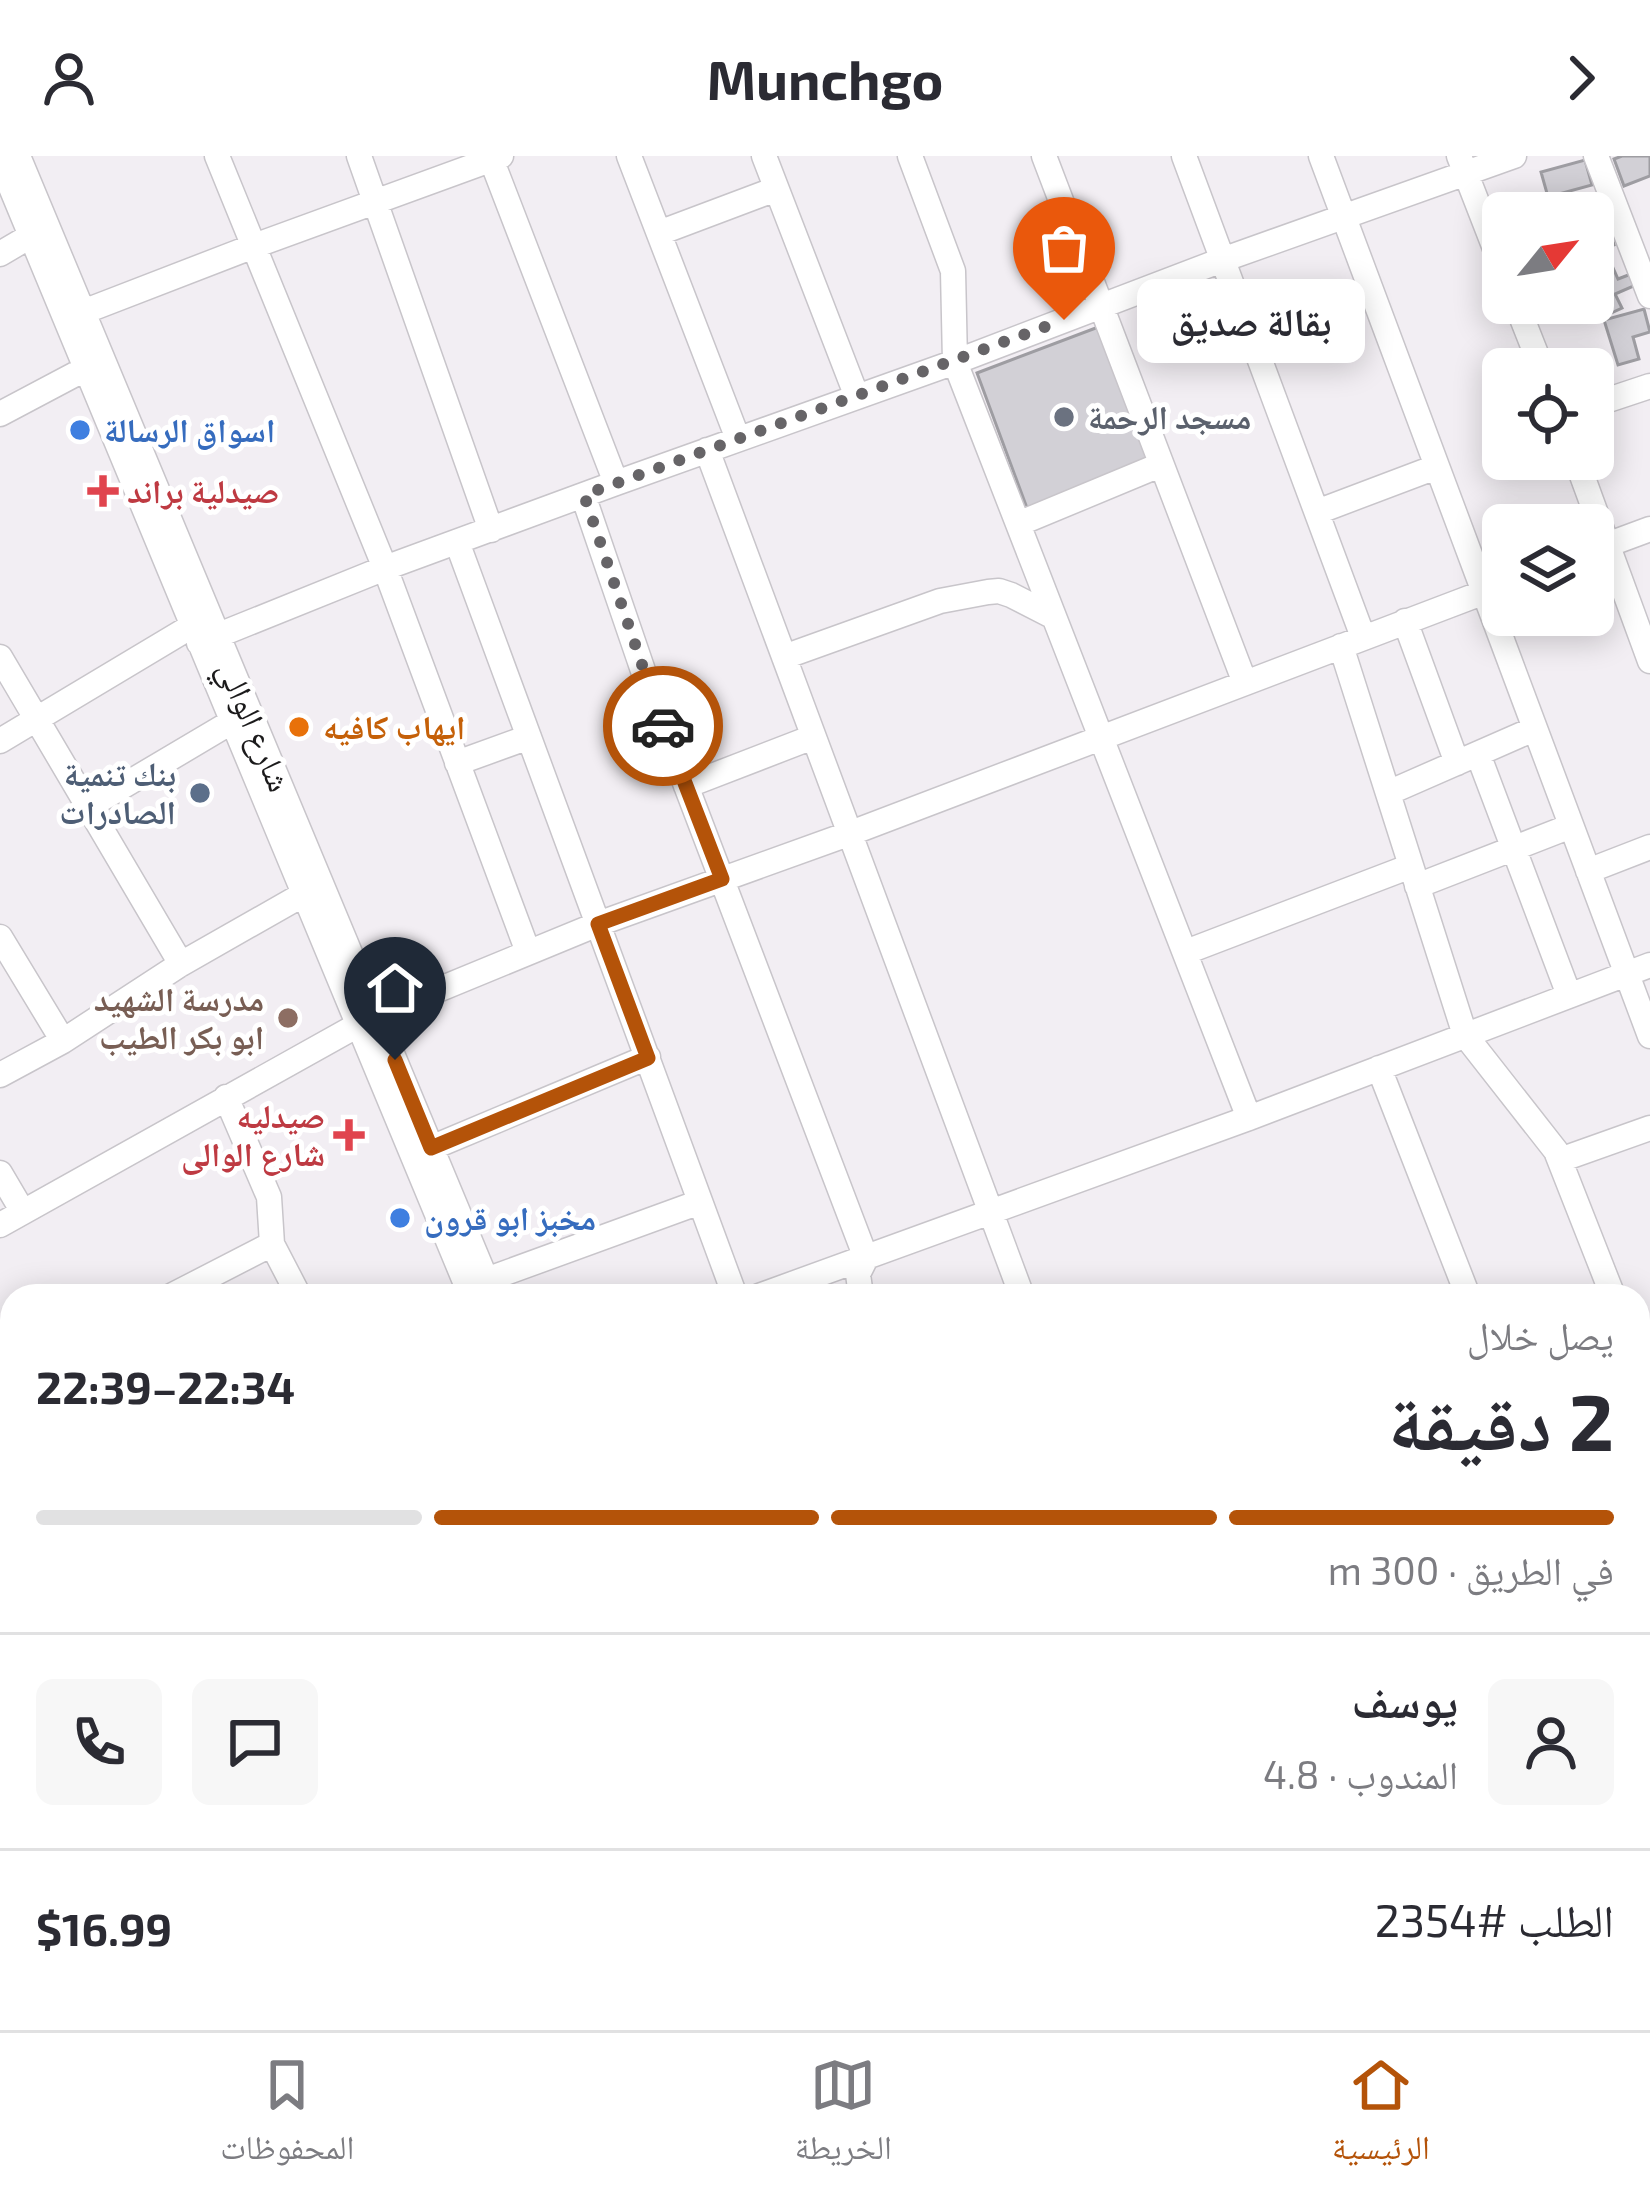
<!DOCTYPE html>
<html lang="ar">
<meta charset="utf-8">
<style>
body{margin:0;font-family:"Exo 2","Noto Naskh Arabic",sans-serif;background:#f7f7f7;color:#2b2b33;direction:rtl;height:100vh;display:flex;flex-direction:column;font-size:45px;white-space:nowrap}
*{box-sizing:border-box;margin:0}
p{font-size:39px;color:#7c7c81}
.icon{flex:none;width:66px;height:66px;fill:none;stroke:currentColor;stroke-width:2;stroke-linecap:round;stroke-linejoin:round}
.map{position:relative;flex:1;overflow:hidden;direction:ltr}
.drawer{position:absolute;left:0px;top:1128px;width:1650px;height:747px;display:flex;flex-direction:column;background:#fff;border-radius:36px 36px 0 0;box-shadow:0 6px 30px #0003;direction:rtl}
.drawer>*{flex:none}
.needle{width:78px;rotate:60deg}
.tools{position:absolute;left:1482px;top:36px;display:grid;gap:24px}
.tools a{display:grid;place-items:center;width:132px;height:132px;border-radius:18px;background:#fff;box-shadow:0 6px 30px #0003;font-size:60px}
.pin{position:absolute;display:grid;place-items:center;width:102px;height:102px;color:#fff;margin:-123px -51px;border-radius:50% 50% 50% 0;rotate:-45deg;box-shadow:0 0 12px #0007}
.pin .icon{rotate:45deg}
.courier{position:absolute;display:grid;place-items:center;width:120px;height:120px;margin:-60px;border:9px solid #b45309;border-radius:50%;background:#fff;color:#222;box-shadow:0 3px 15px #0007}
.bubble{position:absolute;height:84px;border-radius:18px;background:#fff;box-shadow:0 6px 30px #0003;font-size:39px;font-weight:700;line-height:84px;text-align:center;direction:rtl}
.overview em{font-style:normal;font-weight:700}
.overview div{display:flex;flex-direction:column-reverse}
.overview{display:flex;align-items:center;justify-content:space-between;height:204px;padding:0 36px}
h1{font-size:78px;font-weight:700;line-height:90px}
.bar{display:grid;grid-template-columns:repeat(4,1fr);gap:18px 12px;align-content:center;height:144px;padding:0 36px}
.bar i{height:15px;border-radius:9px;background:#e1e1e2}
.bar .on{background:#b45309}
.bar p{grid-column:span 4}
.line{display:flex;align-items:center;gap:30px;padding:0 36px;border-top:3px solid #e1e1e2}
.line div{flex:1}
.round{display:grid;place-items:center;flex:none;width:126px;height:126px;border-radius:18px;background:#f7f7f7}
header{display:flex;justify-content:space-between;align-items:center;height:156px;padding:0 36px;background:#fff;font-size:54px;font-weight:700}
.dock{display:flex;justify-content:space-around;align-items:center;height:168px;border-top:3px solid #e1e1e2;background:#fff;font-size:33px;color:#7c7c81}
.dock a{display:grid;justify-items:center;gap:6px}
.dock .on{color:#b45309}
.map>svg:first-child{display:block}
</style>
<header><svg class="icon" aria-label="forward" viewBox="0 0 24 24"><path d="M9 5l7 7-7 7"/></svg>Munchgo<svg class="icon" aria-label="person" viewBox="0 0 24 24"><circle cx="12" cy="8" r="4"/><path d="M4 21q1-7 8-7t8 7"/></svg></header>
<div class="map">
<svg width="1650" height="1874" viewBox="0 0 1650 1874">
<rect width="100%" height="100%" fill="#f2eef3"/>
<path fill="#d2d0d6" stroke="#9e9da2" stroke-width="3" d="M1622,0H1650V20L1624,30L1614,3Z
M1585,4L1592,29L1548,41L1541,16Z
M1604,54L1614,89L1593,98V58Z
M1610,105L1618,123L1631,118L1636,129L1615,138L1622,152L1598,163L1591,147L1593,112Z
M1644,153L1650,176L1633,181L1639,203L1618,209L1604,164Z
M1101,170L1152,305L1027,352L977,217Z
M1650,1338V1386L1647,1387L1638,1365V1343Z
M854,1863H902L906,1872L838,1874L837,1871Z
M1273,1863H1313L1317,1871L1311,1874H1279Z
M1398,1863H1440L1445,1874H1402Z"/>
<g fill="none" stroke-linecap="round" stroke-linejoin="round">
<defs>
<path id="minor" d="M18,0L493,1140
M217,0L385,412L528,796
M359,0L491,374
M490,0L616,327
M629,0L738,283
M764,0L857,241
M910,0L953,115L955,206L1249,962
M1044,0L1245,527
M1184,0L1363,481
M1321,0L1650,880
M1459,0L1503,113
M1596,0L1650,140
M0,5L471,1140
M659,77L776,33
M0,98L32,79
M1516,147L1542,213
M83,156L254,90L501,0
M1593,249L1650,230
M0,258L85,213
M707,294L1022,1140
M1576,303L1650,505
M583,339L650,535L866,1102L858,1118L861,1140
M1317,356L1436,311
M1018,368L1160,309
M457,386L735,1140
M1596,393L1650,373
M1405,465L1457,607
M199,487L385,412L616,327L955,206L1222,104L1514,0
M1341,490L1465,879L1556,995L1613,1140
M0,501L181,808
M784,501L940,445L988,436L999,435L1011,439L1054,461
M0,585L192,470
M1478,598L1569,839
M457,607L529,581
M686,630L813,581
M1388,637L1534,573
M88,651L233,565
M1588,715L1650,691
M1417,730L1571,670
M0,781L63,885
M1186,796L1411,710
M377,859L598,768L851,677L1503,429
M1379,912L1468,1140
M0,919L63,885L181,808L304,738
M226,941L269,1041L272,1088L299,1140
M431,992L648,901
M1560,1004L1650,972
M0,1017L23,1056
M0,1069L358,869
M486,1124L700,1046
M171,1140L272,1088
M759,1140L1249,962L1650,809
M1638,1204L1650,1235
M0,1252L12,1245
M0,1289L7,1302L0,1308
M0,1401L12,1392
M0,1498L12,1500
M1638,1583L1650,1615
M0,1616L12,1595
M0,1665L12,1685
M0,1768L12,1766
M321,1863L326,1874
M424,1863L429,1874
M768,1863L773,1874
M790,1863L794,1874
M915,1863L919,1874
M1055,1863L1059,1874
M1191,1863L1195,1874
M1330,1863L1334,1874
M1468,1863L1472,1874
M1605,1863L1609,1874
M0,1866L5,1874
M368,1874L382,1863
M978,1874L1008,1863"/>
</defs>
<use href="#minor" stroke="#c8c5ca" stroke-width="27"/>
<use href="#minor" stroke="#fff" stroke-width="24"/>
</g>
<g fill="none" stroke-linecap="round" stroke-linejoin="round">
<path stroke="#666467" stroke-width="12" stroke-dasharray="0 21.6" d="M663,570L584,339L1064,164"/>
<path stroke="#b45309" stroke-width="15" d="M395,904L431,992L648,902L598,768L722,723L663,570"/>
</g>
<circle fill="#6b7280" stroke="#fff" stroke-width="4.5" cx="1064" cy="261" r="12"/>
<g fill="#3f7fe0" stroke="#fff" stroke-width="4.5">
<circle cx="80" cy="274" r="12"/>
<circle cx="400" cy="1062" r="12"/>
</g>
<g fill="#e0444e" stroke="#fff" stroke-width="4.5">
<path d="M97 317h12v12h12v12h-12v12h-12v-12h-12v-12h12z"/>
<path d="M343 961h12v12h12v12h-12v12h-12v-12h-12v-12h12z"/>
</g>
<circle fill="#e8710a" stroke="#fff" stroke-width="4.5" cx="299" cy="571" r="12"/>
<circle fill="#5c6f8a" stroke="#fff" stroke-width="4.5" cx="200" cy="637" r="12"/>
<circle fill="#8d6e63" stroke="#fff" stroke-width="4.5" cx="288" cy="862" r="12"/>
<g text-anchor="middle" stroke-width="10" stroke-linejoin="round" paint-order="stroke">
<g font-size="33" font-weight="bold" fill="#5b616d" stroke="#fff" text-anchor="start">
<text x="1088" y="273">مسجد الرحمة</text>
</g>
<g font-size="33" font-weight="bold" fill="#366cbe" stroke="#fff" text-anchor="start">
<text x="104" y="286">اسواق الرسالة</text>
<text x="424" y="1074">مخبز ابو قرون</text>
</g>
<g font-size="33" font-weight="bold" fill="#be3a42" stroke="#fff" text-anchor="start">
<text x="127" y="347">صيدلية براند</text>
<text x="325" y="972" text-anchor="end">صيدليه<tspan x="325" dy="38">شارع الوالى</tspan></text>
</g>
<g font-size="33" fill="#1b1a1b" stroke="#fff">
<text transform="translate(255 570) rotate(67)" y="12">شارع الوالي</text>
</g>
<g font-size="33" font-weight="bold" fill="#c56008" stroke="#fff" text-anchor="start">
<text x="323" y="583">ايهاب كافيه</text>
</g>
<g font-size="33" font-weight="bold" fill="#4e5e75" stroke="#fff" text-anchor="end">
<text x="176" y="630">بنك تنمية<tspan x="176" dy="38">الصادرات</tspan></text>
</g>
<g font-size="33" font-weight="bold" fill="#785e54" stroke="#fff" text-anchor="end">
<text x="264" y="855">مدرسة الشهيد<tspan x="264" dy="38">ابو بكر الطيب</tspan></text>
</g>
</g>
</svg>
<div class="tools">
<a><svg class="needle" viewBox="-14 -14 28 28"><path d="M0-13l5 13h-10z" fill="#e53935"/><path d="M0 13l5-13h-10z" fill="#7c7c81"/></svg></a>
<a><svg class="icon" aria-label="locate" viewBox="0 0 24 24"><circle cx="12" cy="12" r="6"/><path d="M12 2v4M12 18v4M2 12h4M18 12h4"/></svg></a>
<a><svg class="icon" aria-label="layers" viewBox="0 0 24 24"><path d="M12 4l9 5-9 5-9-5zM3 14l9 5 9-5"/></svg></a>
</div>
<div class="pin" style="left:1064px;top:164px;background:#ea580c"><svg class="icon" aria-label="bag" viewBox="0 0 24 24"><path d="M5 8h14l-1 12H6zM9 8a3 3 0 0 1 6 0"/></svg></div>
<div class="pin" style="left:395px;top:904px;background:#1f2937"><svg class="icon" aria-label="home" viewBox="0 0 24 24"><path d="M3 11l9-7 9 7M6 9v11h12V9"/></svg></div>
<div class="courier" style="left:663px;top:570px"><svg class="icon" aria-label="car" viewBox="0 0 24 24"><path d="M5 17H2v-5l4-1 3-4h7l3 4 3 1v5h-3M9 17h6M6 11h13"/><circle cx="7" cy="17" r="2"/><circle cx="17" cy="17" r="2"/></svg></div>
<div class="bubble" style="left:1137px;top:123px;width:228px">بقالة صديق</div>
<section class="drawer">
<div class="overview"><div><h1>2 دقيقة</h1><p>يصل خلال</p></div><em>22:34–22:39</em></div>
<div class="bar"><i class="on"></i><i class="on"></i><i class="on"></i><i></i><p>في الطريق · 300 m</p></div>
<div class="line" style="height:216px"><a class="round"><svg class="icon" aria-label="person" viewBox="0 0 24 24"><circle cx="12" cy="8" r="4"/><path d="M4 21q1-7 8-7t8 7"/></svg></a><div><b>يوسف</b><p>المندوب · 4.8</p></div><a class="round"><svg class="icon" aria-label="chat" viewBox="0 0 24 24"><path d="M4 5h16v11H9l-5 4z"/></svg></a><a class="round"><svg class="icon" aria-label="phone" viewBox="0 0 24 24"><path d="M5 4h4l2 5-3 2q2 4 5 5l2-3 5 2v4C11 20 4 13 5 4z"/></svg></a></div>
<div class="line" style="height:156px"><div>الطلب #2354</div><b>$16.99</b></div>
</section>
</div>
<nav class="dock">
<a class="on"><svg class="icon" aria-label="home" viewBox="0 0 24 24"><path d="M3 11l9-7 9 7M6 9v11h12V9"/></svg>الرئيسية</a>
<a><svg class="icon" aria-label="map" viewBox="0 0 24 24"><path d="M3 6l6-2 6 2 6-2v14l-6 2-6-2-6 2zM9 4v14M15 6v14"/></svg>الخريطة</a>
<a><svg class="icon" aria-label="saved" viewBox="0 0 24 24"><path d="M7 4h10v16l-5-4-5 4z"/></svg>المحفوظات</a>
</nav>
